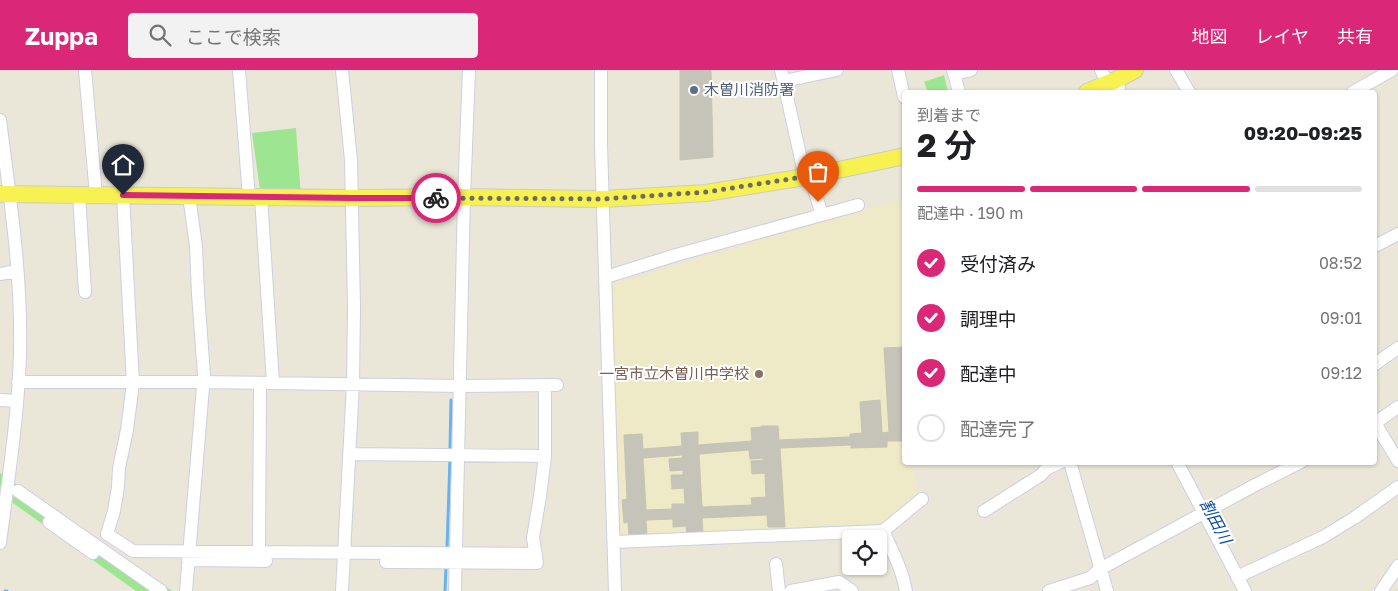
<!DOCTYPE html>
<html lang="ja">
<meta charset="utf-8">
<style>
body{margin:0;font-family:"Golos Text","Noto Sans JP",sans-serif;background:#f2f2f2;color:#202124;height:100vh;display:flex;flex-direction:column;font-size:19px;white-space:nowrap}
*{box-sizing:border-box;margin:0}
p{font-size:16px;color:#757577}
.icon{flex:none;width:28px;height:28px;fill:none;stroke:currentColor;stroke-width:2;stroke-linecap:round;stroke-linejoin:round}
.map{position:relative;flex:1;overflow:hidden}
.panel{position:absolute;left:902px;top:20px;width:475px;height:375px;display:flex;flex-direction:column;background:#fff;border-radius:5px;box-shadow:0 1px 4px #0004}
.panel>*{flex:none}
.controls{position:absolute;left:842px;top:460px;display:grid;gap:10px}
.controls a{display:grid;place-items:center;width:45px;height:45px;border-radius:5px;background:#fff;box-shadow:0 1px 4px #0004;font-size:25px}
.pin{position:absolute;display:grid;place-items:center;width:42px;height:42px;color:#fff;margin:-51px -21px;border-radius:50% 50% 50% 0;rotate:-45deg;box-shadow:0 0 5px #0007}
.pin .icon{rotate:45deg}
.courier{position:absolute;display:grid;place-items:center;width:50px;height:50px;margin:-25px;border:4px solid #db2777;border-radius:50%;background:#fff;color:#222;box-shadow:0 1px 6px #0007}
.headline em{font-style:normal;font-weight:700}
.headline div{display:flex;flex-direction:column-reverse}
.headline{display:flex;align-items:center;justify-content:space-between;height:85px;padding:0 15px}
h1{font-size:32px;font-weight:700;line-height:38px}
.bar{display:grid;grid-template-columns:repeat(4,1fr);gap:8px 5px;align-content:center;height:60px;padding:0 15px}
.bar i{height:6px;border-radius:4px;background:#e0e0e0}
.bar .on{background:#db2777}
.bar p{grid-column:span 4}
ol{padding:0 15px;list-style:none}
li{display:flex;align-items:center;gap:15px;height:55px}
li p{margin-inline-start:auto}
li .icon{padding:5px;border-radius:50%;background:#db2777;color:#fff;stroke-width:4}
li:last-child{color:#757577}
li i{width:28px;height:28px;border:2px solid #e0e0e0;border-radius:50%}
header{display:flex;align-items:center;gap:30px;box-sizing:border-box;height:70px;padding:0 25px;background:#db2777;color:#fff}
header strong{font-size:24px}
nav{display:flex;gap:28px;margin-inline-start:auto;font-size:18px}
.search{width:350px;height:45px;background:#f2f2f2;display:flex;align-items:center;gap:12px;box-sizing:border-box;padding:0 18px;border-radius:5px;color:#757577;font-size:19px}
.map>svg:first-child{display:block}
</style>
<header>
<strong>Zuppa</strong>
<div class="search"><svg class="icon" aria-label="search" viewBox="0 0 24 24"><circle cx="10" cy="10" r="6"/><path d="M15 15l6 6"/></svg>ここで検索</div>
<nav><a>地図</a><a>レイヤ</a><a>共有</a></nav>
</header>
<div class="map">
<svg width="1398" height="521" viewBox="0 0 1398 521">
<rect width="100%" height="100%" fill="#ebe7d8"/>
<path fill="#eee9c6" d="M905,129V392L912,393L918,428L880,457L619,468L611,215L824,150Z"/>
<path fill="#9ee592" d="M944,5L948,22H928L924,12Z
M296,58L301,128L261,127L252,63Z
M0,403L172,521H136L6,428V421L0,416Z"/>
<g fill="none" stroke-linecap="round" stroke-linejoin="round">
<path stroke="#65b2f4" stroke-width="3" d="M450,379L451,330
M447,479L450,388
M5,521H7
M445,521L446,497"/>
</g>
<path fill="#c6c3b8" stroke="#c6c3b2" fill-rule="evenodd" d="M680,0H711L713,87L680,90Z
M905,277V371H887V377L851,378V375L780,378L785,457H768L767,445L702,448L703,464L687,465L686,456L673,457V449L646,450L647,466H629L628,452L624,453L622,430L627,429L624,365L642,364L643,379L682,376L681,363L698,362V375L752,371L751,358L761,357V356H778L779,370L850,367V364L862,363L860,332L880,330L882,363L889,362L884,278ZM749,380L750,389L763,388L764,390L751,391L752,404L765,403L766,427L751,428L752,435L702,437L699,384ZM682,385L683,388L669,389L670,401L683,400V405H671L672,419L684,418L685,434H672V439L646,440L643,388Z"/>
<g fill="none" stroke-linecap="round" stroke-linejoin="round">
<defs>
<path id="minor" d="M85,0L96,125
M239,0L249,127
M601,0V75L615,521
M781,0L805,107
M898,0L904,27
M953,0L959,22
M1101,0L1108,14
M1176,0L1189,22
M955,4L971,0
M1118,9L1119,22
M784,11L837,0
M1353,22L1392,0
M0,50C10,128 22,206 20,284C18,348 8,411 0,473
M810,106L822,145
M79,125L85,222
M123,125L133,313L127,360L119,398L118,417L114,441L107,464L133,481L536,484
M261,127L273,313
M1375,176L1398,164
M0,204L17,201
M606,207L676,185L858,135
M1375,294L1398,278
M18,312H204L460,316L557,315
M0,330L16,331
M1398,337L1375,353L1398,391
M350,384L545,386
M1070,392L1107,521
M1177,392L1245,521
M18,421L161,521
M984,441L1041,405L1046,399L1061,392
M49,452L93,483
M883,461C892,480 902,499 906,521
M614,472L883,461L922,429
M259,482L260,313
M188,490L266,491
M386,492L537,493L533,468L540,426L545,386V316
M776,494L779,521
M1237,507L1323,467L1354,448L1398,417
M186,521L204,305L198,224L196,176L189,126
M342,521L353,314L354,237L351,90L342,0
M455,521L464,127L469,0
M791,521L839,512L852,521
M1049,521L1090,508L1100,499L1257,414L1301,392
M1381,521L1398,496"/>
<path id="major" d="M1087,22L1118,9L1135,0
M0,124L352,128L464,127L603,129L706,123L805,107L905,86"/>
</defs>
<use href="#minor" stroke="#cecee2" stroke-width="14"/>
<use href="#major" stroke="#cbcbcb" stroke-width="18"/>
<use href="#minor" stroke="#fff" stroke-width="12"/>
<use href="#major" stroke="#f7f152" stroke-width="16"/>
</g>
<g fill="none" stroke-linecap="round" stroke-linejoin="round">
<path stroke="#6c6b66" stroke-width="5" stroke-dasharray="0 9" d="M436,128L603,129L706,122L810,106L818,132"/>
<path stroke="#db2777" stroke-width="6" d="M123,125L352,128H436"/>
</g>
<circle fill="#5c6f8a" stroke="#fff" stroke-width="2" cx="694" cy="20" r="5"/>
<circle fill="#8d6e63" stroke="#fff" stroke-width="2" cx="759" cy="304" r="5"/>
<g text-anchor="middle" stroke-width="4" stroke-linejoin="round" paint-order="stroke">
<g font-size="15" fill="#4e5e75" stroke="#fff" text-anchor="start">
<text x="704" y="25">木曽川消防署</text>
</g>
<g font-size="15" fill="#785e54" stroke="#fff" text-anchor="end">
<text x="749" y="309">一宮市立木曽川中学校</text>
</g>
<g font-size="16" font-style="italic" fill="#074c9d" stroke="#fff">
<text transform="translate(1216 451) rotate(62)" y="6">割田川</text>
</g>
</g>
</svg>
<div class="controls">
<a><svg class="icon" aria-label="locate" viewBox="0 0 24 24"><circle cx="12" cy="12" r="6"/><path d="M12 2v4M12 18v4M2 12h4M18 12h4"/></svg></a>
</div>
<div class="pin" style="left:818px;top:132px;background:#ea580c"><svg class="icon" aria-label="bag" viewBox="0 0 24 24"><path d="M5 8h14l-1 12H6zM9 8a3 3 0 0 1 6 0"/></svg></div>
<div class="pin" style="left:123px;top:125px;background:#1f2937"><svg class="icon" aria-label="home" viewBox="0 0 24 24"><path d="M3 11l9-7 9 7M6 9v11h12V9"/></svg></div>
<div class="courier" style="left:436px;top:128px"><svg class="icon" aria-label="bike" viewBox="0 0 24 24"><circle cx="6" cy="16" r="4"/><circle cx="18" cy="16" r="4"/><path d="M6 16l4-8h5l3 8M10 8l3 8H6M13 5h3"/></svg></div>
<section class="panel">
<div class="headline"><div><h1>2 分</h1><p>到着まで</p></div><em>09:20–09:25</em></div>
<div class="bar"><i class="on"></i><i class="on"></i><i class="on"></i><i></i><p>配達中 · 190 m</p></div>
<ol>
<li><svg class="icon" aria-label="check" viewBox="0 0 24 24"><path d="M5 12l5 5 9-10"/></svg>受付済み<p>08:52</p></li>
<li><svg class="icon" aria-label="check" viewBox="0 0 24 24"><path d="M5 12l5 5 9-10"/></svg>調理中<p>09:01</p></li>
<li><svg class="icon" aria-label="check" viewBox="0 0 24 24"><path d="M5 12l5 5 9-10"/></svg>配達中<p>09:12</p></li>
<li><i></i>配達完了</li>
</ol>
</section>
</div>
